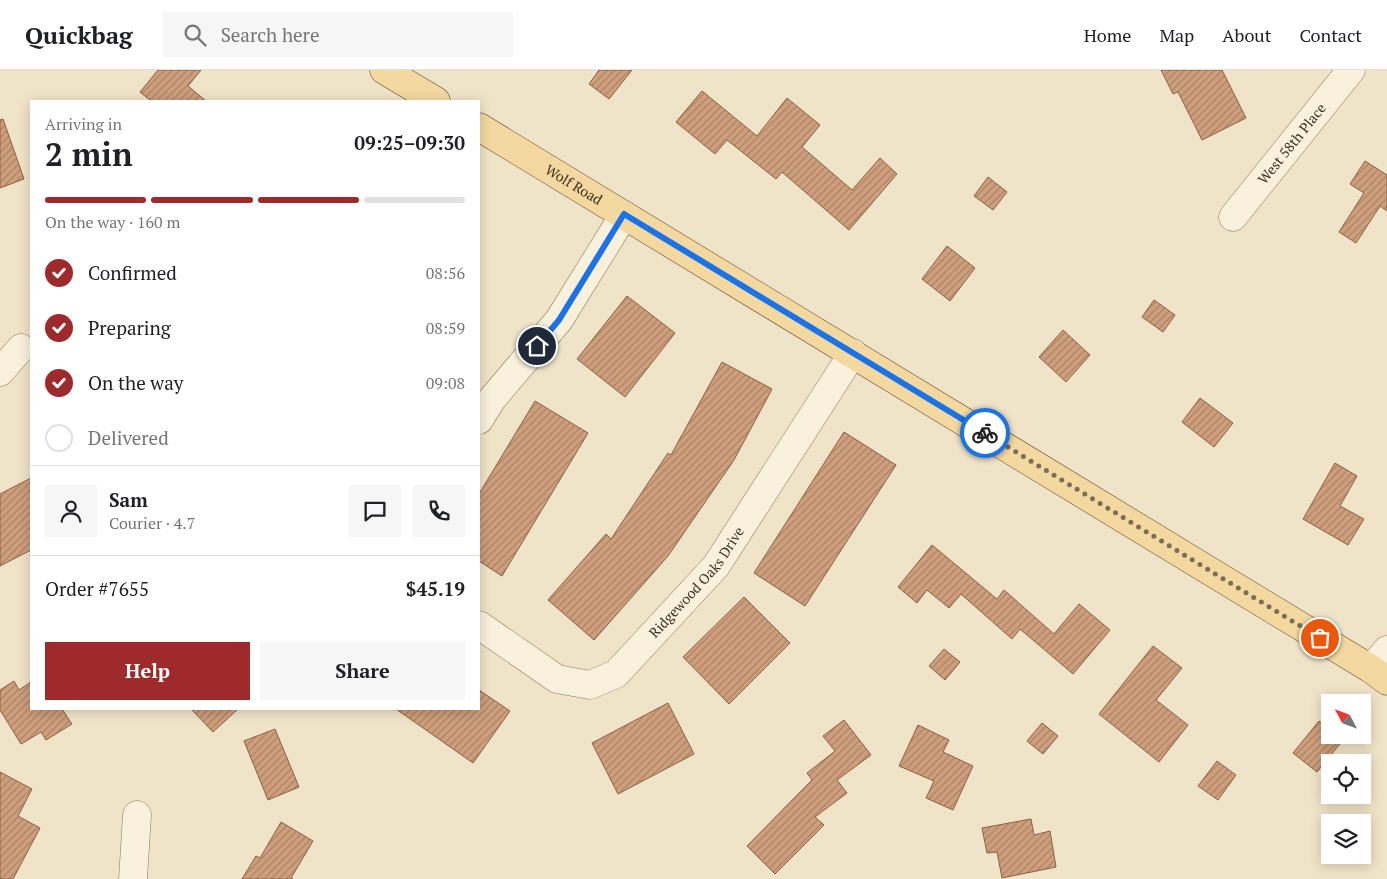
<!DOCTYPE html>
<meta charset="utf-8">
<style>
body{margin:0;font-family:"PT Serif",serif;background:#f6f6f6;color:#202124;height:100vh;display:flex;flex-direction:column;font-size:19px;white-space:nowrap}
*{box-sizing:border-box;margin:0}
p{font-size:16px;color:#757577}
.icon{flex:none;width:28px;height:28px;fill:none;stroke:currentColor;stroke-width:2;stroke-linecap:round;stroke-linejoin:round}
.map{position:relative;flex:1;overflow:hidden}
.sheet{position:absolute;left:30px;top:30px;width:450px;height:610px;display:flex;flex-direction:column;background:#fff;border-radius:0px;box-shadow:0 2px 12px #0003}
.sheet>*{flex:none}
.needle{width:32px;rotate:311deg}
.tools{position:absolute;left:1321px;top:624px;display:grid;gap:10px}
.tools a{display:grid;place-items:center;width:50px;height:50px;border-radius:0px;background:#fff;box-shadow:0 2px 12px #0003;font-size:25px}
.pin{position:absolute;display:grid;place-items:center;width:42px;height:42px;color:#fff;margin:-21px;border:2px solid #fff;border-radius:50%;box-shadow:0 1px 5px #0007}
.courier{position:absolute;display:grid;place-items:center;width:50px;height:50px;margin:-25px;border:4px solid #1a73e8;border-radius:50%;background:#fff;color:#222;box-shadow:0 1px 6px #0007}
.head em{font-style:normal;font-weight:600}
.head div{display:flex;flex-direction:column-reverse}
.head{display:flex;align-items:center;justify-content:space-between;height:85px;padding:0 15px}
h1{font-size:32px;font-weight:600;line-height:38px}
.bar{display:grid;grid-template-columns:repeat(4,1fr);gap:8px 5px;align-content:center;height:60px;padding:0 15px}
.bar i{height:6px;border-radius:4px;background:#e0e0e0}
.bar .current{background:#9e2a2b}
.bar p{grid-column:span 4}
.line{display:flex;align-items:center;gap:12px;padding:0 15px;border-top:1px solid #e0e0e0}
.line div{flex:1}
.round{display:grid;place-items:center;flex:none;width:52px;height:52px;border-radius:0px;background:#f6f6f6}
ol{padding:0 15px;list-style:none}
li{display:flex;align-items:center;gap:15px;height:55px}
li p{margin-inline-start:auto}
li .icon{padding:5px;border-radius:50%;background:#9e2a2b;color:#fff;stroke-width:4}
li:last-child{color:#757577}
li i{width:28px;height:28px;border:2px solid #e0e0e0;border-radius:50%}
.button{display:flex;gap:10px;margin-top:auto;padding:10px 15px}
.button a{flex:1;height:58px;border-radius:0px;background:#9e2a2b;color:#fff;font-size:20px;font-weight:600;line-height:58px;text-align:center}
.button a+a{background:#f6f6f6;color:#202124}
header{display:flex;align-items:center;gap:30px;box-sizing:border-box;height:70px;padding:0 25px;background:#fff;border-bottom:1px solid #e0e0e0}
header strong{font-size:24px}
nav{display:flex;gap:28px;margin-inline-start:auto;font-size:18px}
.search{width:350px;height:45px;background:#f6f6f6;display:flex;align-items:center;gap:12px;box-sizing:border-box;padding:0 18px;border-radius:0px;color:#757577;font-size:19px}
.map>svg:first-child{display:block}
</style>
<header>
<strong>Quickbag</strong>
<div class="search"><svg class="icon" aria-label="search" viewBox="0 0 24 24"><circle cx="10" cy="10" r="6"/><path d="M15 15l6 6"/></svg>Search here</div>
<nav><a>Home</a><a>Map</a><a>About</a><a>Contact</a></nav>
</header>
<div class="map">
<svg width="1387" height="809" viewBox="0 0 1387 809">
<defs>
<pattern id="building-hatch" width="6" height="6" patternUnits="userSpaceOnUse" patternTransform="scale(1.25)"><rect width="6" height="6" fill="#cf9f7d"/><path d="M-1 1l2-2M0 6l6-6M5 7l2-2" fill="none" stroke="#a98266"/></pattern>
</defs>
<rect width="100%" height="100%" fill="#f0e4c8"/>
<path fill="url(#building-hatch)" stroke="#8d5f41" d="M158,0H201L188,16L206,31H151L140,22Z
M599,0H632L609,29L589,14Z
M1161,0H1222L1246,48L1202,70L1178,22L1173,24Z
M702,21L757,66L787,28L820,55L802,77L852,120L880,88L897,104L849,160L782,102L776,109L727,70L715,84L676,52Z
M3,49L24,109L0,118V50Z
M1365,91L1387,105V141L1380,136L1356,173L1339,162L1364,123L1350,114Z
M988,107L1007,122L993,140L974,126Z
M947,176L975,198L950,231L922,209Z
M627,226L675,263L625,327L577,289Z
M1154,230L1175,245L1163,262L1142,247Z
M1063,260L1090,285L1066,312L1039,287Z
M722,292L772,319L734,390L668,486L594,570L548,530L606,464L611,469L668,383L671,385Z
M1200,328L1233,353L1214,377L1182,352Z
M535,331L588,363L502,506L479,491V424Z
M844,362L896,395L805,536L754,503Z
M1335,393L1357,406L1340,436L1364,449L1348,475L1303,449Z
M31,408V480L0,496V424Z
M932,475L997,529L1004,520L1054,564L1079,534L1110,560L1073,604L1020,559L1012,569L961,524L949,538L927,520L917,533L898,517Z
M744,527L790,573L729,634L683,587Z
M1153,576L1182,598L1156,630L1188,655L1159,692L1099,644Z
M944,579L960,592L945,610L929,596Z
M14,611L19,620L31,612V639H62L72,654L46,670L41,662L21,674L0,640V620Z
M479,620L510,641L473,693L396,639H479Z
M668,633L694,684L618,724L592,673Z
M191,639H238L213,662Z
M844,650L871,685L837,710L847,723L815,747L824,755L775,804L747,776L812,710L807,703L835,681L823,666Z
M1319,651L1330,660V665H1337L1343,670L1317,702L1293,683Z
M1042,653L1058,666L1043,684L1027,671Z
M918,655L949,670L943,682L973,696L953,740L926,728L934,711L899,696Z
M275,659L299,717L268,730L244,671Z
M1217,691L1236,705L1218,730L1198,716Z
M0,702L32,719L18,746L40,758L13,809H0Z
M1031,749L1034,765L1050,761L1056,797L1002,808L997,782L987,783L982,758Z
M281,752L313,771L291,808L293,809H242L256,786L260,788Z"/>
<g fill="none" stroke-linecap="round" stroke-linejoin="round">
<defs>
<g id="minor">
<path id="s1" d="M1233,147L1351,0"/>
<path d="M0,302L21,278"/>
<path d="M479,350L492,329L559,250L624,145"/>
<path id="s2" d="M479,555L557,609L590,615L616,604L716,496L853,283"/>
<path d="M1371,599L1387,580"/>
<path d="M133,809L137,745"/>
</g>
<g id="major">
<path d="M384,0L436,31"/>
<path id="s3" d="M479,57L1371,599L1387,611"/>
</g>
</defs>
<use href="#minor" stroke="#8d765c" stroke-width="29"/>
<use href="#major" stroke="#5b4430" stroke-width="29"/>
<use href="#minor" stroke="#faf1dc" stroke-width="28"/>
<use href="#major" stroke="#f3d9a0" stroke-width="28"/>
</g>
<g fill="none" stroke-linecap="round" stroke-linejoin="round">
<path stroke="#7c6e5b" stroke-width="5" stroke-dasharray="0 9" d="M985,363L1320,568"/>
<path stroke="#1a73e8" stroke-width="6" d="M537,276L559,250L624,144L985,363"/>
</g>
<g text-anchor="middle" stroke-width="4" stroke-linejoin="round" paint-order="stroke">
<g font-size="14" fill="#3d2e20" stroke="#f7eed8">
<text dy="5" stroke="none"><textPath href="#s1" startOffset="94">West 58th Place</textPath></text>
<text dy="5" stroke="none"><textPath href="#s3" startOffset="111">Wolf Road</textPath></text>
<text dy="5" stroke="none"><textPath href="#s2" startOffset="279">Ridgewood Oaks Drive</textPath></text>
</g>
</g>
</svg>
<div class="tools">
<a><svg class="needle" viewBox="-14 -14 28 28"><path d="M0-13l5 13h-10z" fill="#e53935"/><path d="M0 13l5-13h-10z" fill="#757577"/></svg></a>
<a><svg class="icon" aria-label="locate" viewBox="0 0 24 24"><circle cx="12" cy="12" r="6"/><path d="M12 2v4M12 18v4M2 12h4M18 12h4"/></svg></a>
<a><svg class="icon" aria-label="layers" viewBox="0 0 24 24"><path d="M12 4l9 5-9 5-9-5zM3 14l9 5 9-5"/></svg></a>
</div>
<div class="pin" style="left:1320px;top:568px;background:#ea580c"><svg class="icon" aria-label="bag" viewBox="0 0 24 24"><path d="M5 8h14l-1 12H6zM9 8a3 3 0 0 1 6 0"/></svg></div>
<div class="pin" style="left:537px;top:276px;background:#1f2937"><svg class="icon" aria-label="home" viewBox="0 0 24 24"><path d="M3 11l9-7 9 7M6 9v11h12V9"/></svg></div>
<div class="courier" style="left:985px;top:363px"><svg class="icon" aria-label="bike" viewBox="0 0 24 24"><circle cx="6" cy="16" r="4"/><circle cx="18" cy="16" r="4"/><path d="M6 16l4-8h5l3 8M10 8l3 8H6M13 5h3"/></svg></div>
<section class="sheet">
<div class="head"><div><h1>2 min</h1><p>Arriving in</p></div><em>09:25–09:30</em></div>
<div class="bar"><i class="current"></i><i class="current"></i><i class="current"></i><i></i><p>On the way · 160 m</p></div>
<ol>
<li><svg class="icon" aria-label="check" viewBox="0 0 24 24"><path d="M5 12l5 5 9-10"/></svg>Confirmed<p>08:56</p></li>
<li><svg class="icon" aria-label="check" viewBox="0 0 24 24"><path d="M5 12l5 5 9-10"/></svg>Preparing<p>08:59</p></li>
<li><svg class="icon" aria-label="check" viewBox="0 0 24 24"><path d="M5 12l5 5 9-10"/></svg>On the way<p>09:08</p></li>
<li><i></i>Delivered</li>
</ol>
<div class="line" style="height:90px"><a class="round"><svg class="icon" aria-label="person" viewBox="0 0 24 24"><circle cx="12" cy="8" r="4"/><path d="M4 21q1-7 8-7t8 7"/></svg></a><div><b>Sam</b><p>Courier · 4.7</p></div><a class="round"><svg class="icon" aria-label="chat" viewBox="0 0 24 24"><path d="M4 5h16v11H9l-5 4z"/></svg></a><a class="round"><svg class="icon" aria-label="phone" viewBox="0 0 24 24"><path d="M5 4h4l2 5-3 2q2 4 5 5l2-3 5 2v4C11 20 4 13 5 4z"/></svg></a></div>
<div class="line" style="height:65px"><div>Order #7655</div><b>$45.19</b></div>
<div class="button"><a>Help</a><a>Share</a></div>
</section>
</div>
